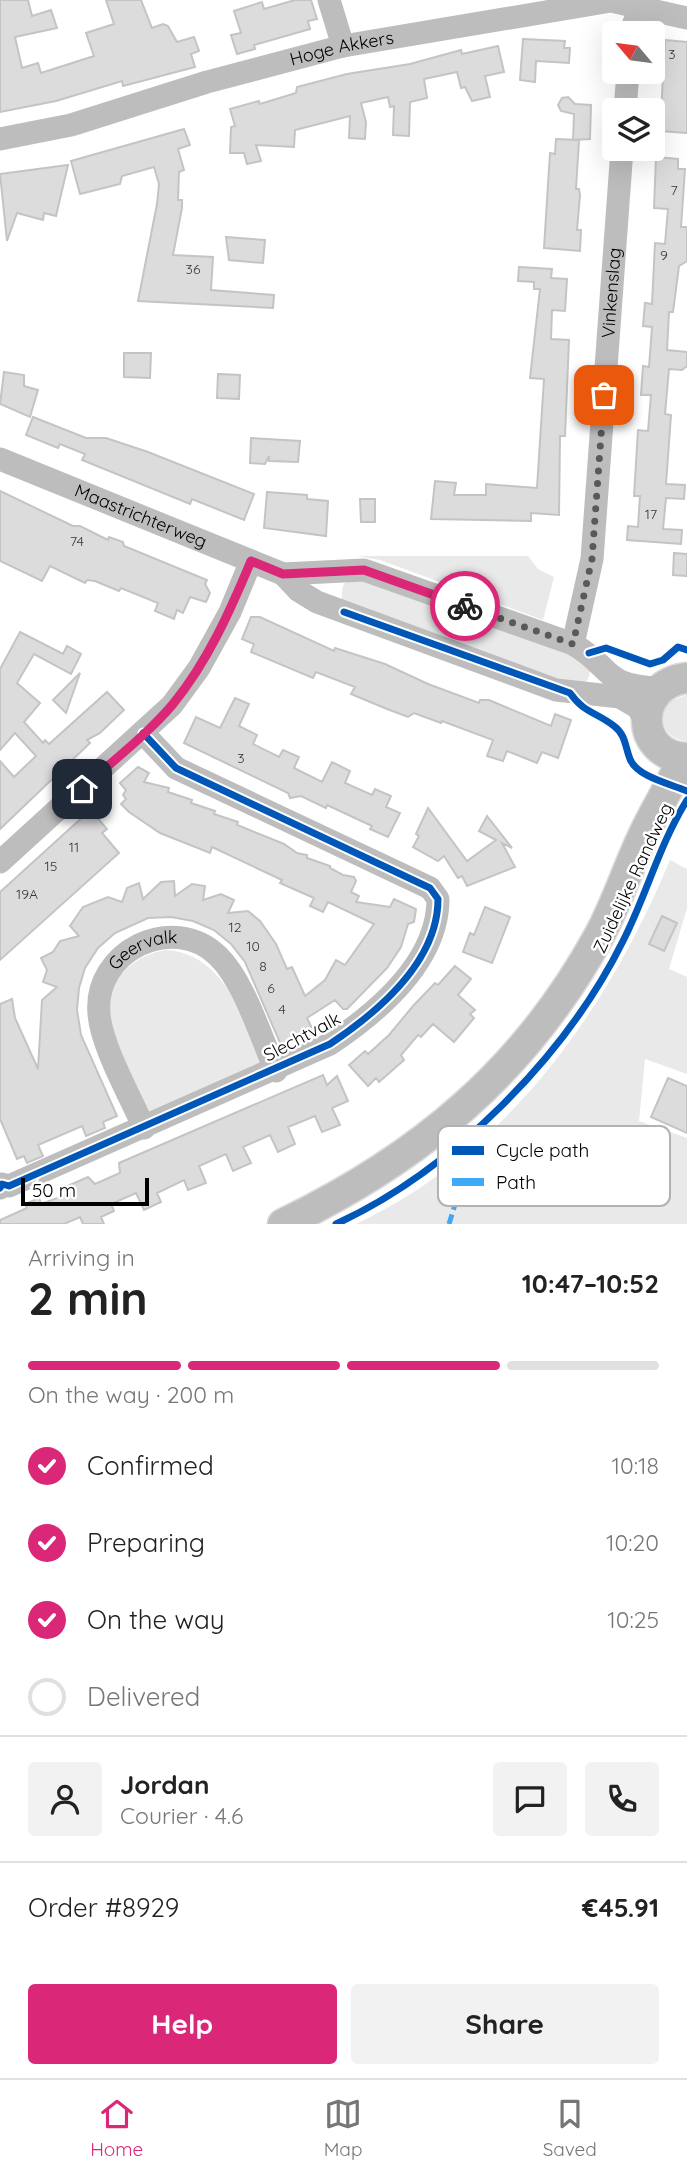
<!DOCTYPE html>
<meta charset="utf-8">
<style>
body{margin:0;font-family:Quicksand,sans-serif;background:#f2f2f2;color:#222;height:100vh;display:flex;flex-direction:column;font-size:26px;white-space:nowrap}
*{box-sizing:border-box;margin:0}
p{font-size:23px;color:#767676}
.icon{flex:none;width:38px;height:38px;fill:none;stroke:currentColor;stroke-width:2;stroke-linecap:round;stroke-linejoin:round}
.map{position:relative;height:1224px;overflow:hidden}
.details{display:flex;flex-direction:column;background:#fff;flex:1}
.details>*{flex:none}
.needle{width:46px;rotate:299deg}
.controls{position:absolute;left:602px;top:21px;display:grid;gap:14px}
.controls a{display:grid;place-items:center;width:63px;height:63px;border-radius:7px;background:#fff;box-shadow:0 7px 28px #0002;font-size:35px}
.scale{position:absolute;left:21px;bottom:18px;width:128px;box-sizing:border-box;padding-left:7px;border:4px solid #000;border-top:0;font-size:19px;line-height:24px;white-space:nowrap;color:#000;-webkit-text-stroke:5px #fff;paint-order:stroke}
.pin{position:absolute;display:grid;place-items:center;width:60px;height:60px;color:#fff;margin:-30px;border-radius:14px;box-shadow:0 4px 10px #0006}
.courier{position:absolute;display:grid;place-items:center;width:70px;height:70px;margin:-35px;border:5px solid #db2777;border-radius:50%;background:#fff;color:#222;box-shadow:0 2px 9px #0007}
.headline em{font-style:normal;font-weight:700}
.headline div{display:flex;flex-direction:column-reverse}
.headline{display:flex;align-items:center;justify-content:space-between;height:119px;padding:0 28px}
h1{font-size:46px;font-weight:700;line-height:52px}
.bar{display:grid;grid-template-columns:repeat(4,1fr);gap:10px 7px;align-content:center;height:84px;padding:0 28px}
.bar i{height:9px;border-radius:5px;background:#e0e0e0}
.bar .selected{background:#db2777}
.bar p{grid-column:span 4}
.line{display:flex;align-items:center;gap:18px;padding:0 28px;border-top:2px solid #e0e0e0}
.line div{flex:1}
.round{display:grid;place-items:center;flex:none;width:74px;height:74px;border-radius:7px;background:#f2f2f2}
ol{padding:0 28px;list-style:none}
li{display:flex;align-items:center;gap:21px;height:77px}
li p{margin-inline-start:auto}
li .icon{padding:7px;border-radius:50%;background:#db2777;color:#fff;stroke-width:4}
li:last-child{color:#767676}
li i{width:38px;height:38px;border:4px solid #e0e0e0;border-radius:50%}
.action{display:flex;gap:14px;margin-top:auto;padding:14px 28px}
.action a{flex:1;height:80px;border-radius:7px;background:#db2777;color:#fff;font-size:28px;font-weight:700;line-height:80px;text-align:center}
.action a+a{background:#f2f2f2;color:#222}
.dock{display:flex;justify-content:space-around;align-items:center;height:98px;border-top:2px solid #e0e0e0;background:#fff;font-size:19px;color:#767676}
.dock a{display:grid;justify-items:center;gap:4px}
.dock .selected{color:#db2777}
.map>svg:first-child{display:block}
</style>
<div class="map">
<svg width="687" height="1224" viewBox="0 0 687 1224">
<rect width="100%" height="100%" fill="#fff"/>
<path fill="#e9e9e9" d="M357,556H528L538,569L554,577L543,620L380,560Z
M354,574L540,638L591,666C590,678 587,684 575,687L342,601C341,588 343,581 354,574Z
M687,695V741C665,739 657,721 668,702Z
M670,860L687,869V908L669,969L687,977V1074L645,1059L639,1121L687,1138V1224H356C508,1152 607,1011 670,860Z
M166,950C225,954 243,1018 262,1065L153,1114L143,1108C132,1081 116,1051 109,1022C101,985 132,955 166,950Z"/>
<path fill="#dcdcdc" stroke="#c4c4c4" stroke-width="2" d="M0,0H28L32,16L51,10L57,28L15,37L22,68L38,63L41,73L94,56L86,33L114,24L106,0H141L152,28L163,24L168,26L177,42L194,37L199,51L191,54L195,67L123,86L122,81L56,101L0,112Z
M295,0H311L317,19L308,21L310,29L254,45L255,49L237,54L231,35L241,33L234,11L262,2L264,9Z
M523,39L565,41L564,48H570L569,63L536,61L535,82L520,80Z
M665,40L687,42V133L660,131Z
M498,46L504,72L485,76L490,97L472,101L465,87L461,88L457,72L424,79L427,98L410,102L409,136L393,135L394,106L390,107L388,97L361,103L366,122L365,139L349,138L350,116L295,130L294,147L256,145L261,161L247,164L244,153H230L231,127L235,126L230,109L259,101L260,104L296,93L297,87L347,74L410,64L461,50L462,54Z
M568,97L575,104L591,105L590,139L573,140L574,114L561,111L558,105L562,98Z
M184,129L190,145L178,149L184,170L179,172L178,200H182V208L173,255L213,257L211,290L274,295L273,308L138,301L157,204L159,184L154,167L122,176L120,184L80,194L71,161Z
M556,139L579,140L576,189H579L580,195L577,230H581L580,251L544,248L550,153L555,154Z
M656,157L678,159V169H685L681,227H687V261L679,266L673,312H669L667,350L687,352V366L682,370L669,369L665,414L671,415L666,484L685,485L684,499L666,498L663,529L682,530L681,544L627,540L628,526L638,527L640,496H634L638,430L648,431L651,395H641L643,366L649,367L652,327L643,326L645,303L652,304L655,243L665,244L668,209L654,208Z
M68,165L56,216L44,213L43,220L17,213L7,241L0,174Z
M226,237L265,240L263,263L229,260Z
M519,267L552,269L551,278L567,279L565,311L552,310L551,339L569,340L565,436H560L559,515L531,513V521L431,519L435,481L456,483L454,495H486V484L537,488L544,379L530,378L540,289H534V282L518,281Z
M124,353H151L150,378L124,377Z
M4,372L24,375V386L38,390L30,417L0,404Z
M218,374L240,375L239,399L217,398Z
M33,417L86,438H106L148,452L254,494L244,520L192,499L190,504L82,460L85,454L60,444L58,448L26,435Z
M251,438L300,441L298,462L269,461V456L265,464L250,463Z
M0,491L73,526H80L108,540L109,537L123,542L124,546L207,580L205,584L210,593L206,602L190,597L183,613L177,610L174,619L155,611L158,603L121,588L119,591L95,581L87,580L85,583L50,566L42,581L0,561Z
M267,492L307,495V499L328,501L326,536L264,528Z
M360,499H375V522H361Z
M674,553L687,554V576L673,575Z
M251,617H260L334,651L335,648L385,664L428,684L479,703L480,700H489L551,726L555,714L571,720L558,758L542,752L537,763L507,751L503,761L487,756L493,740L442,721L441,723L414,713L408,717L387,709L351,694L355,687L316,672L313,678L251,652L254,644L242,639Z
M20,632L63,654L67,646L81,654L71,674L34,654L17,683L40,703L24,722L43,743L45,740L49,744L107,692L124,710L100,733L87,740L90,743L0,829V761L14,777L36,756L15,733L0,750V669Z
M80,673L66,713L53,700Z
M235,698L249,704L239,726L257,735L253,744L279,757L283,750L299,757L294,768L322,782L332,762L350,771L345,783L372,795L375,789L391,796L386,807L400,813L388,837L370,829L372,826L327,805L326,808L301,796L290,798L288,793L184,743L196,717L220,728Z
M138,767L149,773L144,782L169,788L168,792L192,800L191,803L215,811L214,814L238,822L237,825L284,844L297,853L307,855V858L330,866V868L343,875L354,877L356,881L351,892L359,896L356,902L390,907L394,899L416,909L414,922L408,924L401,947L387,968L347,1009H343L335,1000L307,1018L315,1035L297,1043L295,1039L281,1045L245,962L231,944L214,930L193,921L171,917L148,918L115,933L98,948L85,968L79,988L77,1010L81,1035L117,1116L103,1122L105,1128L86,1136L82,1126L38,1145L43,1156L27,1163L24,1156L17,1159L0,1119V1004L12,999L15,1018L38,1069L42,1000L57,987L43,982L47,970L41,958L53,952L60,941L79,936L70,926L83,907L108,897L122,902L127,888L139,883L143,899L161,882L174,881L175,896L192,884L205,886L203,900L221,894L234,900L228,913L248,911L260,921L276,944L287,969L292,967L305,996L325,980L336,960L345,965L374,924L328,902L323,912L310,906L314,898L280,883L282,880L212,847L210,853L160,833L129,812L121,804L126,799L123,795L126,790L120,783Z
M428,808L467,861L496,840L479,831L487,816L512,848L502,843L515,867L467,886L462,876L458,878L444,856L438,861L413,847L419,836L416,834Z
M93,813L107,829L102,833L119,853L0,960V892L85,815L88,818Z
M485,907L510,917L492,963L463,952L470,933L474,935Z
M662,916L677,923L664,951L649,944Z
M455,966L471,979L458,995L475,1010L470,1014L474,1018L454,1042L433,1024L421,1037L418,1035L401,1055L404,1060L379,1082L376,1078L368,1086L349,1065L365,1051L368,1054L389,1035L413,1006L435,983L438,985Z
M323,1075L327,1085L337,1076L348,1101L332,1108L340,1125L322,1132L315,1116L288,1127L295,1144L278,1152L270,1135L243,1147L251,1163L233,1171L226,1154L199,1166L206,1183L188,1190L184,1180L157,1193L161,1202L144,1210L136,1193L111,1204L114,1211L101,1217L104,1224H83L80,1217L64,1224H0V1220L27,1208L25,1204L39,1198L41,1204L66,1195L63,1188L88,1177L95,1184L120,1173L119,1163Z
M668,1078L687,1086V1133L651,1117Z"/>
<g fill="none" stroke-linecap="round" stroke-linejoin="round">
<defs>
<path id="major" d="M687,678C633,684 634,757 687,758
M283,1224C420,1158 525,1071 599,936C617,903 628,867 644,834C656,808 672,784 683,758"/>
</defs>
<use href="#major" stroke="#dbdbdb" stroke-width="33"/>
<g stroke="#bdbdbd" stroke-width="23">
<path d="M329,0L343,46"/>
<path d="M630,33L641,5L648,0"/>
<path d="M625,110L628,72"/>
<path id="s1" d="M0,139L71,125L207,82L343,46L611,1L687,18"/>
<path id="s2" d="M0,459L283,574L364,570L573,644C613,667 602,687 660,688"/>
<path d="M283,574L299,591L317,602L556,690L620,697L637,707L646,720"/>
<path id="s3" d="M573,644L592,559L622,149"/>
<path d="M0,862L172,705L199,668L230,612L251,561"/>
<path id="s4" d="M144,1128C131,1098 101,1045 99,1014C93,951 173,912 218,956C244,981 261,1038 276,1071"/>
<path d="M0,1188L2,1184L9,1186L330,1044C378,1012 438,962 438,899L430,888L176,768L143,733"/>
</g>
<use href="#major" stroke="#bdbdbd" stroke-width="30"/>
<path stroke="#3fa9f5" stroke-width="5" stroke-dasharray="10 5" stroke-linecap="butt" d="M449,1224L465,1172"/>
<defs>
<path id="cycleway" d="M344,612L570,693C584,713 596,712 614,726C626,735 625,747 630,759C637,777 671,784 687,791
M589,653L606,648L650,664L663,660L678,647L687,650
M0,1188L2,1184L9,1186L330,1044C378,1012 438,962 438,899L430,888L176,768L143,733
M336,1224C453,1170 566,1056 623,941C646,896 660,843 687,800"/>
</defs>
<use href="#cycleway" stroke="#fff" stroke-width="11"/>
<use href="#cycleway" stroke="#0057b8" stroke-width="7"/>
</g>
<g fill="none" stroke-linecap="round" stroke-linejoin="round">
<path stroke="#595959" stroke-width="7" stroke-dasharray="0 12.6" d="M465,606L573,644L592,559L604,395"/>
<path stroke="#db2777" stroke-width="9" d="M82,789C112,761 147,735 173,704C208,661 230,611 251,561L283,574L364,570L465,606"/>
</g>
<g text-anchor="middle" stroke-width="5" stroke-linejoin="round" paint-order="stroke">
<g font-size="14" fill="#373737">
<text x="672" y="59">3</text>
<text x="674" y="195">7</text>
<text x="664" y="260">9</text>
<text x="193" y="274">36</text>
<text x="651" y="519">17</text>
<text x="77" y="546">74</text>
<text x="241" y="763">3</text>
<text x="74" y="852">11</text>
<text x="51" y="871">15</text>
<text x="27" y="899">19A</text>
<text x="235" y="932">12</text>
<text x="253" y="951">10</text>
<text x="263" y="971">8</text>
<text x="271" y="993">6</text>
<text x="282" y="1014">4</text>
</g>
<g font-size="18" fill="#000" stroke="#fff">
<text dy="6" stroke="none"><textPath href="#s1" startOffset="354">Hoge Akkers</textPath></text>
<text dy="6" stroke="none"><textPath href="#s3" startOffset="354">Vinkenslag</textPath></text>
<text dy="6" stroke="none"><textPath href="#s2" startOffset="152">Maastrichterweg</textPath></text>
<text transform="translate(633 878) rotate(-65)" y="6">Zuidelijke Randweg</text>
<text dy="6" stroke="none"><textPath href="#s4" startOffset="210">Geervalk</textPath></text>
<text transform="translate(302 1037) rotate(-28)" y="6">Slechtvalk</text>
</g>
</g>
<rect x="438" y="1126" width="232" height="80" rx="10" fill="#fff" stroke="#b2b2b2" stroke-width="2"/>
<rect x="452" y="1146" width="32" height="9" fill="#0057b8"/>
<rect x="452" y="1178" width="32" height="8" fill="#3fa9f5"/>
<g font-size="19" fill="#000">
<text x="496" y="1157">Cycle path</text>
<text x="496" y="1189">Path</text>
</g>
</svg>
<div class="controls">
<a><svg class="needle" viewBox="-14 -14 28 28"><path d="M0-13l5 13h-10z" fill="#e53935"/><path d="M0 13l5-13h-10z" fill="#767676"/></svg></a>
<a><svg class="icon" aria-label="layers" viewBox="0 0 24 24"><path d="M12 4l9 5-9 5-9-5zM3 14l9 5 9-5"/></svg></a>
</div>
<div class="scale">50 m</div>
<div class="pin" style="left:604px;top:395px;background:#ea580c"><svg class="icon" aria-label="bag" viewBox="0 0 24 24"><path d="M5 8h14l-1 12H6zM9 8a3 3 0 0 1 6 0"/></svg></div>
<div class="pin" style="left:82px;top:789px;background:#1f2937"><svg class="icon" aria-label="home" viewBox="0 0 24 24"><path d="M3 11l9-7 9 7M6 9v11h12V9"/></svg></div>
<div class="courier" style="left:465px;top:606px"><svg class="icon" aria-label="bike" viewBox="0 0 24 24"><circle cx="6" cy="16" r="4"/><circle cx="18" cy="16" r="4"/><path d="M6 16l4-8h5l3 8M10 8l3 8H6M13 5h3"/></svg></div>
</div>
<section class="details">
<div class="headline"><div><h1>2 min</h1><p>Arriving in</p></div><em>10:47–10:52</em></div>
<div class="bar"><i class="selected"></i><i class="selected"></i><i class="selected"></i><i></i><p>On the way · 200 m</p></div>
<ol>
<li><svg class="icon" aria-label="check" viewBox="0 0 24 24"><path d="M5 12l5 5 9-10"/></svg>Confirmed<p>10:18</p></li>
<li><svg class="icon" aria-label="check" viewBox="0 0 24 24"><path d="M5 12l5 5 9-10"/></svg>Preparing<p>10:20</p></li>
<li><svg class="icon" aria-label="check" viewBox="0 0 24 24"><path d="M5 12l5 5 9-10"/></svg>On the way<p>10:25</p></li>
<li><i></i>Delivered</li>
</ol>
<div class="line" style="height:126px"><a class="round"><svg class="icon" aria-label="person" viewBox="0 0 24 24"><circle cx="12" cy="8" r="4"/><path d="M4 21q1-7 8-7t8 7"/></svg></a><div><b>Jordan</b><p>Courier · 4.6</p></div><a class="round"><svg class="icon" aria-label="chat" viewBox="0 0 24 24"><path d="M4 5h16v11H9l-5 4z"/></svg></a><a class="round"><svg class="icon" aria-label="phone" viewBox="0 0 24 24"><path d="M5 4h4l2 5-3 2q2 4 5 5l2-3 5 2v4C11 20 4 13 5 4z"/></svg></a></div>
<div class="line" style="height:91px"><div>Order #8929</div><b>€45.91</b></div>
<div class="action"><a>Help</a><a>Share</a></div>
</section>
<nav class="dock">
<a class="selected"><svg class="icon" aria-label="home" viewBox="0 0 24 24"><path d="M3 11l9-7 9 7M6 9v11h12V9"/></svg>Home</a>
<a><svg class="icon" aria-label="map" viewBox="0 0 24 24"><path d="M3 6l6-2 6 2 6-2v14l-6 2-6-2-6 2zM9 4v14M15 6v14"/></svg>Map</a>
<a><svg class="icon" aria-label="saved" viewBox="0 0 24 24"><path d="M7 4h10v16l-5-4-5 4z"/></svg>Saved</a>
</nav>
